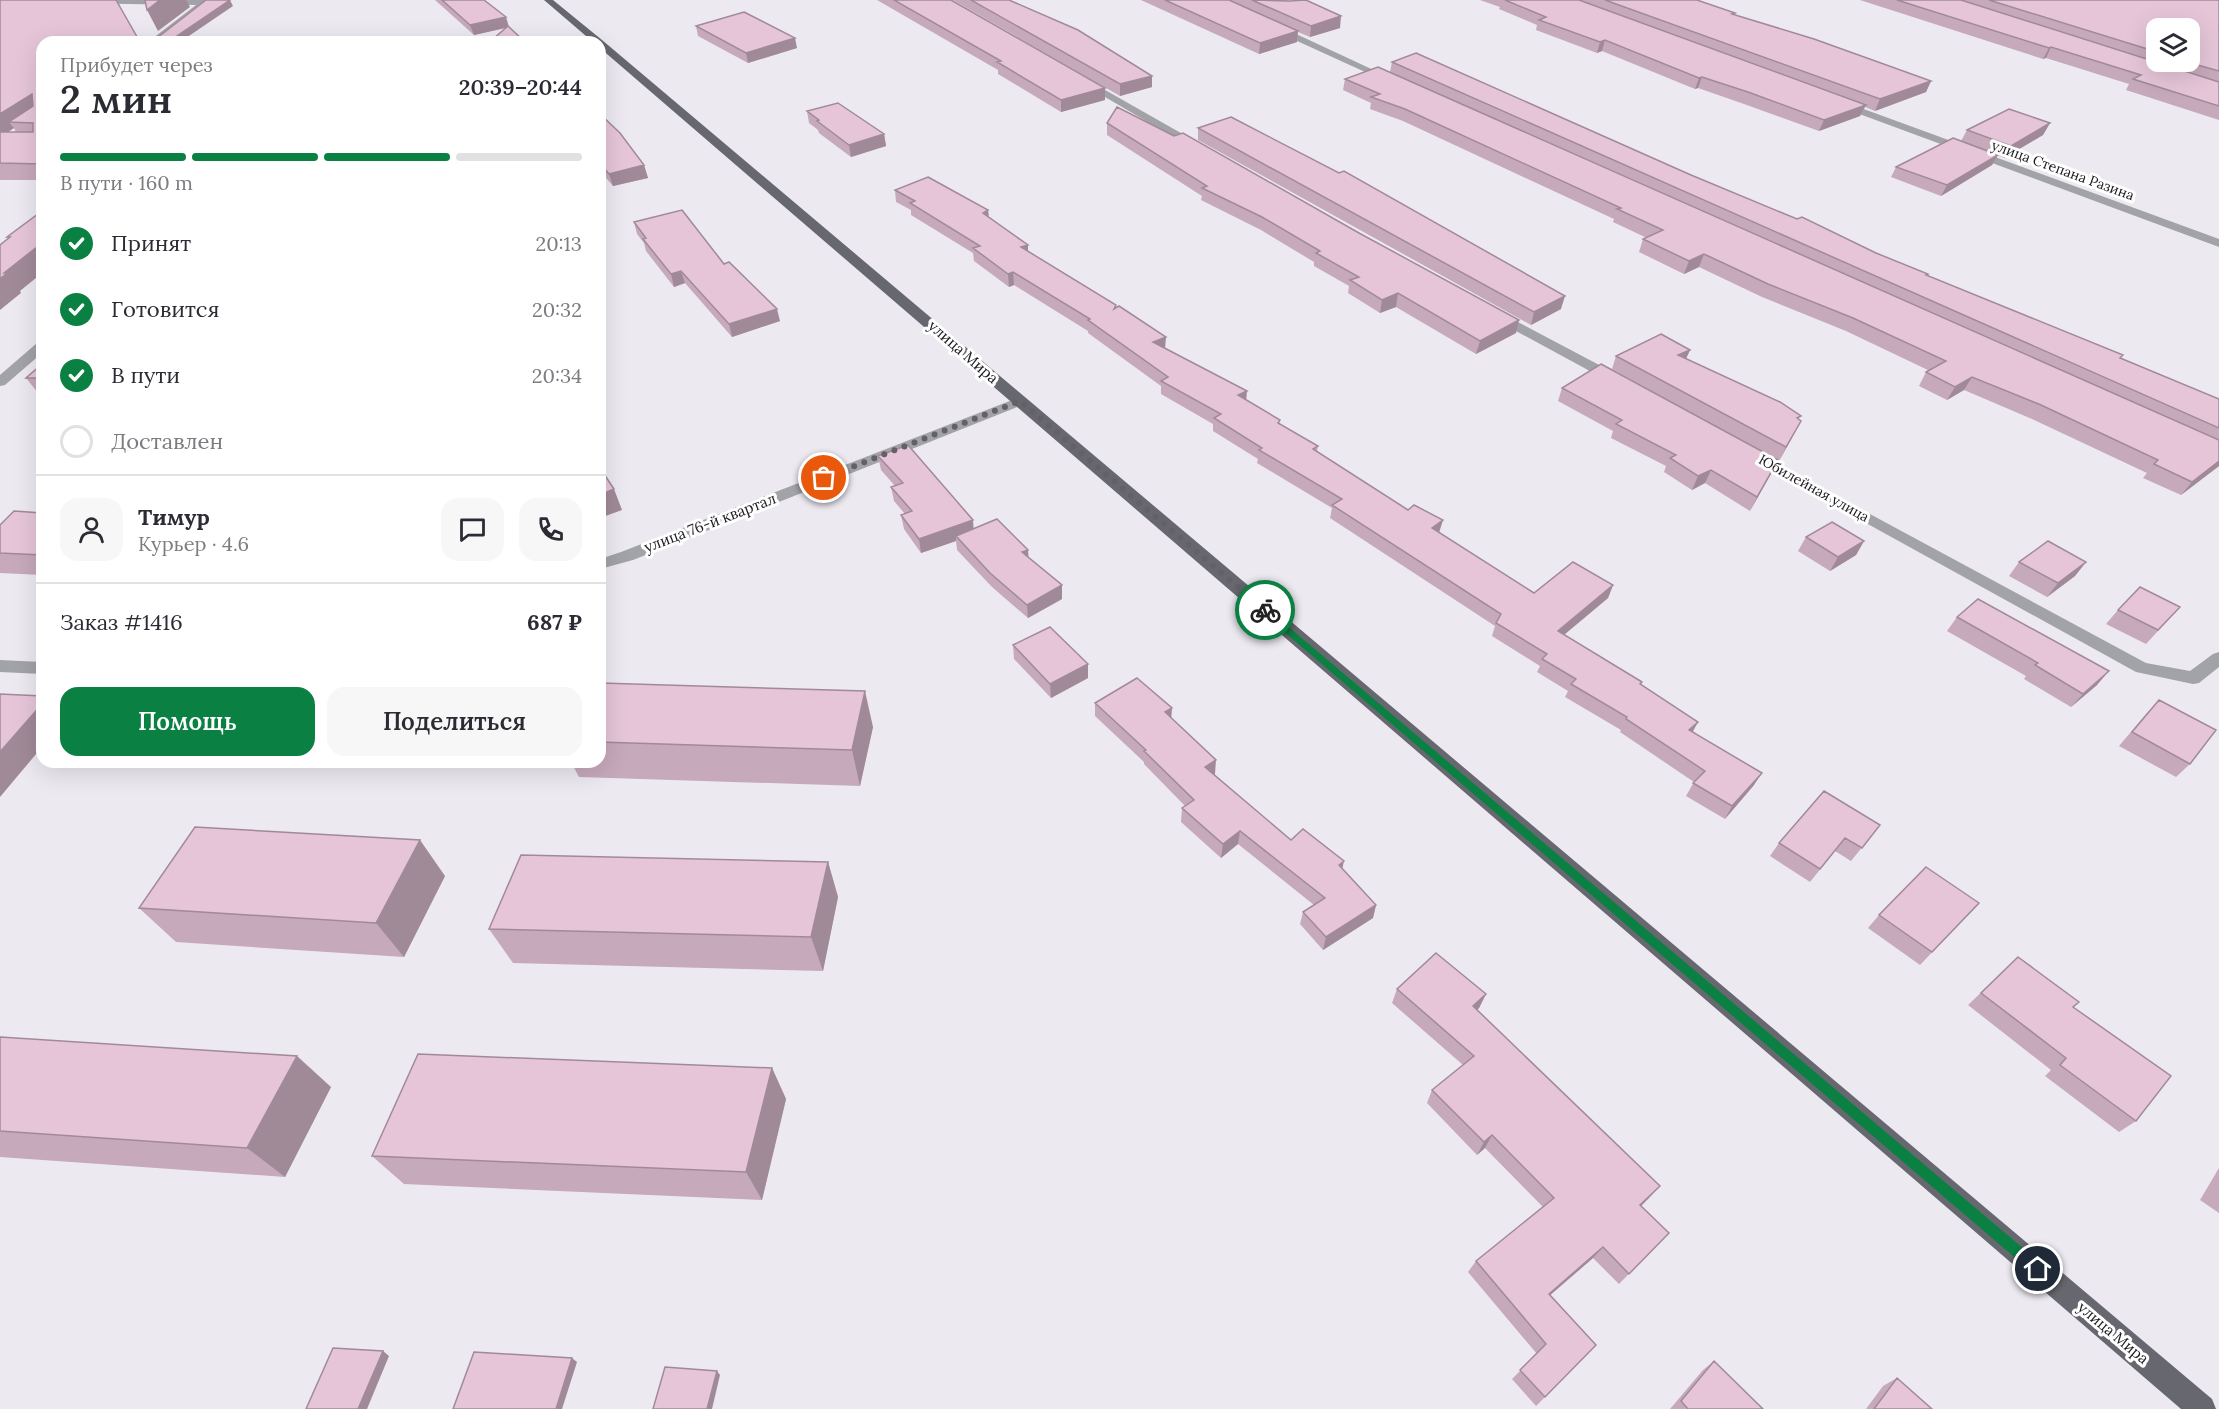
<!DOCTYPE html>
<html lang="ru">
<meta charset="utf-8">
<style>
body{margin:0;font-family:Lora,serif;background:#f7f7f7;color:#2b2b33;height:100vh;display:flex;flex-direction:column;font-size:22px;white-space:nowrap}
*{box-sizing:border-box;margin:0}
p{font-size:20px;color:#7c7c81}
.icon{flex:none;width:33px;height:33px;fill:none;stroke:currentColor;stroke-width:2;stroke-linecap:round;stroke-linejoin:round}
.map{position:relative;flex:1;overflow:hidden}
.sheet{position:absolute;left:36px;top:36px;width:570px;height:732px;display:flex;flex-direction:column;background:#fff;border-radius:18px;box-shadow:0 6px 24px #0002}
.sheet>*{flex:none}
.buttons{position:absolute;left:2146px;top:18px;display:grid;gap:12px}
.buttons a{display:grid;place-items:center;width:54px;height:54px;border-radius:12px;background:#fff;box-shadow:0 6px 24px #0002;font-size:30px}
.pin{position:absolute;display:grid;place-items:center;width:51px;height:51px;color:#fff;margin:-26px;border:3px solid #fff;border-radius:50%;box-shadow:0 2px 6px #0007}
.courier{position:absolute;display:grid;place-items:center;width:60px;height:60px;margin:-30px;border:4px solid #0b8043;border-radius:50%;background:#fff;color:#222;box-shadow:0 2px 8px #0007}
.head em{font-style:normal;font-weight:600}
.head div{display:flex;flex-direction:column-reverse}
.head{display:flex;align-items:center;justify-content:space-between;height:102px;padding:0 24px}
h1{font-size:39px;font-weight:600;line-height:45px}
.bar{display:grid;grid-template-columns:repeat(4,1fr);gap:9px 6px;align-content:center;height:72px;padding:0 24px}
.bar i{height:8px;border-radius:4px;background:#e1e1e2}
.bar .active{background:#0b8043}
.bar p{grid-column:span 4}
.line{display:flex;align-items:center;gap:15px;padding:0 24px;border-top:2px solid #e1e1e2}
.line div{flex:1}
.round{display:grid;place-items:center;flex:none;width:63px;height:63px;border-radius:18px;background:#f7f7f7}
ol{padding:0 24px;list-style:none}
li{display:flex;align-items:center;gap:18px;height:66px}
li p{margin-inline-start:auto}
li .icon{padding:6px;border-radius:50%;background:#0b8043;color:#fff;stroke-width:4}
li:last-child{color:#7c7c81}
li i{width:33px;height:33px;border:3px solid #e1e1e2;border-radius:50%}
.primary-button{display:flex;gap:12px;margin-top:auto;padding:12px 24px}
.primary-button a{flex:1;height:69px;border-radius:18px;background:#0b8043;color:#fff;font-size:24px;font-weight:600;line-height:69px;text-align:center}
.primary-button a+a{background:#f7f7f7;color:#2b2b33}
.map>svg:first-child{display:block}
</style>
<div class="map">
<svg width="2219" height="1409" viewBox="0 0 2219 1409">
<rect width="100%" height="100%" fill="#ede9f1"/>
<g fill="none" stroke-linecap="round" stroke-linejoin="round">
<path fill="#a2a3a7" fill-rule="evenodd" d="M56,0H208L209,2L159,42H148L196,5L60,3Z
M1273,26H1279L1395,80L1387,82L1273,30Z
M1084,78L1202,145L1203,147L1202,149H1194L1081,83L1079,81Z
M1839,100L2219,239V247L1835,105L1834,103Z
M1497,311L1620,376L1622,379L1620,382H1610L1492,318L1491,315L1492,312Z
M42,342V353L5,385L0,386V375L37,343Z
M1020,397L1025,398L1027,401L1025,404L633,560L600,569V559L621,552Z
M1755,452L2146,663L2190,671L2213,654L2219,652V667L2199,683L2193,684L2136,672L1750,459L1748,456L1750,453Z
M0,660L42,662V674L0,672Z"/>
<path fill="#67686f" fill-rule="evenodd" d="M544,0H553L602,40L2212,1399L2216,1409H2181L600,48V42H593Z"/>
</g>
<path fill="#c6a9bb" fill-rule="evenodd" d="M0,0L42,42V180H0ZM14,128L16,132H8Z
M435,0H484L509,27L525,42H494L493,39L506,28L474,35Z
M877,0H951L1105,100L1061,112L998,74V70Z
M953,0H1009L1152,76V87L1120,96Z
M1141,0H1287L1340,28L1310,37L1298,32L1297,42L1259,54Z
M1480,0H1697L1734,15L1931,81L1926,92L1875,111L1865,107L1860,116L1819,131L1744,104L1698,88L1695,89L1602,51L1597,53L1536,30L1537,25L1499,9L1500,7Z
M1860,0H2219V120L2126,90L2129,84L2046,58L2043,59ZM2157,28L2190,62H2157Z
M696,26L797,48L748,63L698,36Z
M1392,62L1691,175L1876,253L1928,274L1927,276L2219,399V466L2181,495L2143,478L2147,473L2032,419L1964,390L1947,400L1919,386L1926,372L1930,371L1846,331L1762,297L1699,267L1684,274L1639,252L1643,239L1647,238L1613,222L1614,219L1403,121L1370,109L1371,103L1343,90L1345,79L1390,72Z
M807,111L884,134L886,146L851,157L819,133L818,130L809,123Z
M600,114L644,165L648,178L613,186L600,171Z
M1107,123L1516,333L1476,354L1396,307L1380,313L1348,293L1349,286L1314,266V262L1261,230L1201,200L1202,196L1107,135Z
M2050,123L2043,135L2004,158L1998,155L1992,165L1941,196L1891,177L1896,167L1961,141L1967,130Z
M1198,128L1339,173L1561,309L1531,325L1198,140Z
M895,190L988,210L989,217L1028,252L1116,308L1165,348L1246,400L1280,420L1279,424L1318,446L1317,452L1439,533L1534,593L1613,585L1608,598L1564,635L1642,682L1641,685L1754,785L1725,819L1686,796L1694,782L1620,732L1621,730L1565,697L1568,691L1537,672L1540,666L1492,636L1495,626L1330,518L1332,508L1257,463L1258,459L1213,431V424L1161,394V386L1088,333V331L1014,285L1009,287L974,261L973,253L911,215V210L896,202Z
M634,222L724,264L780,321L732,337L685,283L674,287L646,251L644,243L637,234Z
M1690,350L1686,359L1799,420L1794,434L1779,461L1612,369L1616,356Z
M42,364V398L26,378Z
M1562,388L1778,460L1750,511L1705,483L1692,490L1664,472L1666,466L1611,438L1613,431L1558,401Z
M878,456L974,529L1028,550V558L1062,599L1028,618L992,587L957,550L956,541L921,553L904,529L901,515L905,514L894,501L891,487L895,486L881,470Z
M42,513V575L0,573V525Z
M1806,537L1864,541L1856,555L1830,571L1798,551Z
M2019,562H2086L2075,576L2047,597L2009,576Z
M2180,607L2146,644L2106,624L2118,610Z
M1957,617L2097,685L2071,707L2024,679L2026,676L1947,631Z
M1013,645L1088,678L1051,698L1014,659Z
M600,683L873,727L860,786L579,777L571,762H600Z
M2159,700L2190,764L2176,777L2119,746L2146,714Z
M1095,703L1171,717L1215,774H1214L1291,840L1342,869L1376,905L1373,918L1323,950L1300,924L1303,912L1314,905L1238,844L1221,858L1181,822L1182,808L1185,806L1144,764V762L1095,716Z
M408,762H487L485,765Z
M1880,825L1851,861L1835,851L1810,882L1770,856L1779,843Z
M828,862L838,897L823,971L513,963L489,929Z
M445,876L404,957L176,942L139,908Z
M1979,903L1920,965L1868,928L1879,915Z
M2018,957L2073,1007L2136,1121L2119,1132L2045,1076L2051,1070L1968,1005Z
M1397,989L1486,994L1479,1008L1477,1010L1660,1186L1641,1206L1669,1233L1619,1284L1593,1258L1550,1295L1545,1397L1536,1406L1512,1379L1537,1354L1468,1272L1476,1261L1543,1207L1485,1148L1477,1155L1427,1103L1432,1090L1463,1065L1392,1003Z
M0,1037L331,1087L285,1177L0,1157Z
M772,1068L786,1099L762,1200L404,1184L372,1156Z
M2219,1168V1213L2200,1200Z
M1714,1361L1763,1409H1670L1703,1370Z
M1897,1378L1932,1409H1866L1883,1386Z"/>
<path fill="#a18a98" d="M160,0H186L190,7L158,31L147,10Z
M230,0L233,6L180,42H168Z
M1341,16L1340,28L1310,37L1311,26Z
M506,17L509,27L474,35L470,25Z
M1298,31L1297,42L1259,54L1260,43Z
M795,38L797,48L748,63L746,53Z
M1605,40L1602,51L1597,53L1600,42Z
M2051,47L2046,58L2043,59L2049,48Z
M1152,76V87L1120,96V84Z
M1702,77L1698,88L1695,89L1699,78Z
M1931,81L1926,92L1875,111L1880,99Z
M1105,88V100L1061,112V100Z
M32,94L42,109L9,122L14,128L0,137V114Z
M1866,105L1860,116L1819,131L1824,120Z
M2050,123L2043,135L2004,158L2011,146Z
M884,134L886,146L851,157L849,145Z
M1998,155L1992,165L1941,196L1947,185Z
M644,165L648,178L613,186L609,174Z
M988,210L989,222L983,213Z
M42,243V273L20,291L21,293L0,310V279L4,273Z
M1028,245V257L1021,247Z
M1704,254L1699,267L1684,274L1689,261Z
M681,271L685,283L674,287L671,274Z
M1013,272L1014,285L1009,287L1008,274Z
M1398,293L1396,307L1380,313L1382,300Z
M1565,296L1561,309L1531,325L1534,312Z
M777,309L780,321L732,337L729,324Z
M1519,320L1516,333L1476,354L1480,341Z
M1166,337L1165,349L1153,342Z
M1690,350L1684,363L1678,355Z
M1972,377L1964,390L1947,400L1955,387Z
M1247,391L1246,403L1238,395Z
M1801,421L1794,434L1779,461L1786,447Z
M1778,460L1771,474L1750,511L1757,497Z
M2219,461V466L2181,495L2192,482Z
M1711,470L1705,483L1692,490L1698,476Z
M614,489L622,510L600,518V495Z
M973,520L974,534L956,536V541L921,553L919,539Z
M1443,520L1439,533L1432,528Z
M1864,541L1856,555L1830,571L1838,557Z
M1028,550L1029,564L1022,552Z
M2086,562L2075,576L2047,597L2058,583Z
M1062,585V599L1028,618L1027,605Z
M1613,585L1608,598L1553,644L1558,631Z
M1088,664V678L1051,698L1050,684Z
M2109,671L2097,685L2071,707L2083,694Z
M865,691L873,727L860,786L852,750Z
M42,704V747L0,797V752Z
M1172,708L1171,722L1165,712Z
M1698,722L1691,735L1689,730Z
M1216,760L1215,774L1204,780L1205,767Z
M1762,773L1754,785L1725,819L1732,806Z
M1240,831L1238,844L1221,858L1223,844Z
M420,840L445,876L404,957L376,923Z
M1344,861L1341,874L1339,865Z
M828,862L838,897L823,971L811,937Z
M1376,905L1373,918L1323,950L1326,937Z
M1486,994L1479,1008L1467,1020L1473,1006Z
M297,1056L331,1087L285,1177L247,1148Z
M772,1068L786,1099L762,1200L746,1172Z
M1492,1135L1485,1148L1477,1155L1484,1142Z
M1660,1186L1649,1198L1630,1217L1640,1205Z
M1603,1247L1593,1258L1540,1304L1549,1294Z
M383,1351L389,1356L367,1409H358Z
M572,1358L577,1362L562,1409H556Z
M717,1371L720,1375L712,1409H707Z"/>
<path fill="#e6c5d9" stroke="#a18a98" stroke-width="1.5" d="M0,0H116L140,42H42V164L0,163V132H33V123L9,122L33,106L32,94L0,114Z
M145,0H160L147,10Z
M206,0H230L168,42H158L157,38Z
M442,0H484L506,17L470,25Z
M894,0H951L1105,88L1061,100L997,62L1001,61Z
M971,0H1009L1078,30L1152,76L1120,84Z
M1165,0H1229L1298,31L1260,43Z
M1252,0L1289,1L1306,0L1341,16L1311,26Z
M1505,0H1579L1866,105L1824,120L1748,92L1702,77L1699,78L1605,40L1600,42L1539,20L1546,17Z
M1605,0H1697L1735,13L1732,14L1814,39L1931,81L1880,99Z
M1897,0H1961L2219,82V106L2133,79L2141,75L2051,47L2049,48Z
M1989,0H2219V71L2187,62H2190V28H2157V52Z
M744,12L795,38L746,53L696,26Z
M508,26L525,42H496L493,39Z
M1416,53L1691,175L1797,219L1802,217L1876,253L1928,274L1926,275L2123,355L2120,358L2219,399V428L1392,62Z
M1378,67L2219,440V461L2192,482L2154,464L2158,460L2041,405L1972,377L1955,387L1926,372L1946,361L1853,318L1768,284L1704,254L1689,261L1643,239L1663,230L1617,209L1621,208L1405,109L1371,97L1380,94L1345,79Z
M838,103L884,134L849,145L817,121L819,120L807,111Z
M1117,107L1174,136L1183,133L1359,233L1519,320L1480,341L1398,293L1382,300L1350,280L1359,277L1316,253L1320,251L1262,217L1202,188L1207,186L1107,123Z
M2009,109L2050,123L2011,146L1967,130Z
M600,114L620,133L644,165L609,174L600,163Z
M1231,117L1339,173L1344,171L1565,296L1534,312L1198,128Z
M1953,138L1998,155L1947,185L1896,167Z
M928,177L988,210L983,213L1028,245L1021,247L1116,305L1114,309L1119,306L1166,337L1153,342L1247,391L1238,395L1280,420L1278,423L1318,446L1313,449L1408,510L1414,505L1443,520L1432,528L1534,593L1573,562L1613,585L1558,631L1642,682L1640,684L1698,722L1689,730L1762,773L1732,806L1693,783L1705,771L1626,719L1627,717L1571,684L1576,679L1542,659L1547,654L1496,623L1501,614L1332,505L1342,499L1259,450L1262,448L1214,418L1221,414L1161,381L1168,377L1088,320L1090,319L1013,272L1008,274L973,248L980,246L910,203L915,201L895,190Z
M682,210L724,264L729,262L777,309L729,324L681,271L671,274L643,239L646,238L634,222Z
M42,211V243L4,273H7L0,279V245L10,237H7Z
M1661,334L1690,350L1678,355L1780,402L1801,416L1797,418L1801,421L1786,447L1616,356Z
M42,364V378H26Z
M1601,364L1778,460L1757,497L1711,470L1698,476L1670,458L1676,455L1616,424L1622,420L1562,388Z
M908,445L973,520L919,539L901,515L912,511L891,487L903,483L878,456Z
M600,468L614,489L600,495Z
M14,511L42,513V555L0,553V525Z
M997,519L1028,550L1022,552L1062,585L1027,605L990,573L956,536Z
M1832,522L1864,541L1838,557L1806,537Z
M2048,541L2086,562L2058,583L2019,562Z
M2140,587L2180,607L2158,630L2118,610Z
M1978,599L2109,671L2083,694L2035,665L2038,663L1957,617Z
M1050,627L1088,664L1050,684L1013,645Z
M1137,678L1172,708L1165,712L1216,760L1205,767L1291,840L1303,829L1344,861L1339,865L1376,905L1326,937L1303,912L1325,898L1240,831L1223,844L1182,808L1194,800L1144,751L1146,750L1095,703Z
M600,683L865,691L852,750L600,742Z
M0,694L42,696V704L0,752Z
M2159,700L2216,730L2190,764L2132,732Z
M1824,791L1880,825L1862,848L1845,838L1820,869L1779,843Z
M195,827L420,840L376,923L139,908Z
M521,855L828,862L811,937L489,929Z
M1926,867L1979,903L1932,952L1879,915Z
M1436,953L1486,994L1473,1006L1660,1186L1640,1205L1669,1233L1629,1274L1603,1247L1549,1294L1596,1345L1545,1397L1520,1370L1546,1344L1476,1261L1554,1198L1492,1135L1484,1142L1432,1090L1474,1056L1397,989Z
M2018,957L2079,1002L2073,1007L2171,1076L2136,1121L2060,1065L2066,1058L1981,993Z
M0,1037L297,1056L247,1148L0,1131Z
M418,1054L772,1068L746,1172L372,1156Z
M333,1348L383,1351L358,1409H306Z
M474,1352L572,1358L556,1409H453Z
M1714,1361L1763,1409H1688L1681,1401Z
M665,1367L717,1371L707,1409H653Z
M1897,1378L1932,1409H1874Z"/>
<path fill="#0b8043" d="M1265,607L2043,1265L2045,1269L2043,1274L2038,1276L2034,1274L1261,612V608Z"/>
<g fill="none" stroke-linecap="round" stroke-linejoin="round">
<path stroke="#646166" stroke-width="6" stroke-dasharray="0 10.8" d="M824,478L1020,401L1265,610"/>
</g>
<g text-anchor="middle" stroke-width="6" stroke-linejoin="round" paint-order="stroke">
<g font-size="14" fill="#1a181b" stroke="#fff">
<text transform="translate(2063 170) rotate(20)" y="5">улица Степана Разина</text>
<text transform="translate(1814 488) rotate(29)" y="5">Юбилейная улица</text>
</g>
<g font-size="15" fill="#1a181b" stroke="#fff">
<text transform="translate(963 352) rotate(41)" y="5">улица Мира</text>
<text transform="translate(710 523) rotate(-21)" y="5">улица 76-й квартал</text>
<text transform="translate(2113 1333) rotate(40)" y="5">улица Мира</text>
</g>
</g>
</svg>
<div class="buttons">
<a><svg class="icon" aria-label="layers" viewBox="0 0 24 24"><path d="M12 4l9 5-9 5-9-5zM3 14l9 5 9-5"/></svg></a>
</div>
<div class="pin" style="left:824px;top:478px;background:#ea580c"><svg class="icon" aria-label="bag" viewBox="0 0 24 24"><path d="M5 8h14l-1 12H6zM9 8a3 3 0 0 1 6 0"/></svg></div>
<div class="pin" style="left:2038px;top:1269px;background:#1f2937"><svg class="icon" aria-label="home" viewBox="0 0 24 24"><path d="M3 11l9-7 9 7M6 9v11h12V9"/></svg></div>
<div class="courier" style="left:1265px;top:610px"><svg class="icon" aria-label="bike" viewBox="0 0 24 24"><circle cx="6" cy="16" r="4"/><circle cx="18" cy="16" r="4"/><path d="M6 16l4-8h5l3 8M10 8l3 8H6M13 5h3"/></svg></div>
<section class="sheet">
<div class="head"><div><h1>2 мин</h1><p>Прибудет через</p></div><em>20:39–20:44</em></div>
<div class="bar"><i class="active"></i><i class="active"></i><i class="active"></i><i></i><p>В пути · 160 m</p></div>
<ol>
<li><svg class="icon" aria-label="check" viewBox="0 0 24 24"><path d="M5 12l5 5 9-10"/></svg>Принят<p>20:13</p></li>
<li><svg class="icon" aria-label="check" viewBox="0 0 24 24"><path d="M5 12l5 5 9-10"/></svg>Готовится<p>20:32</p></li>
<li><svg class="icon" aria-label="check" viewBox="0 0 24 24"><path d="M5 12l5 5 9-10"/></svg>В пути<p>20:34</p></li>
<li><i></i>Доставлен</li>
</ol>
<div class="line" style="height:108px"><a class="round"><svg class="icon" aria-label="person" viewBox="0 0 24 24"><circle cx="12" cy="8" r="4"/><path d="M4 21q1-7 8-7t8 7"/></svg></a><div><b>Тимур</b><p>Курьер · 4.6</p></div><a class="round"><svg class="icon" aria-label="chat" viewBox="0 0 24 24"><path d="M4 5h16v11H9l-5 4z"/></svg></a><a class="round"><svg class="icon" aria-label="phone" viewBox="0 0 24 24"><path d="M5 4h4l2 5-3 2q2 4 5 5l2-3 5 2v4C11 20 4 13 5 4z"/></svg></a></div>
<div class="line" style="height:78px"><div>Заказ #1416</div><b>687 ₽</b></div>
<div class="primary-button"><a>Помощь</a><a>Поделиться</a></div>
</section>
</div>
